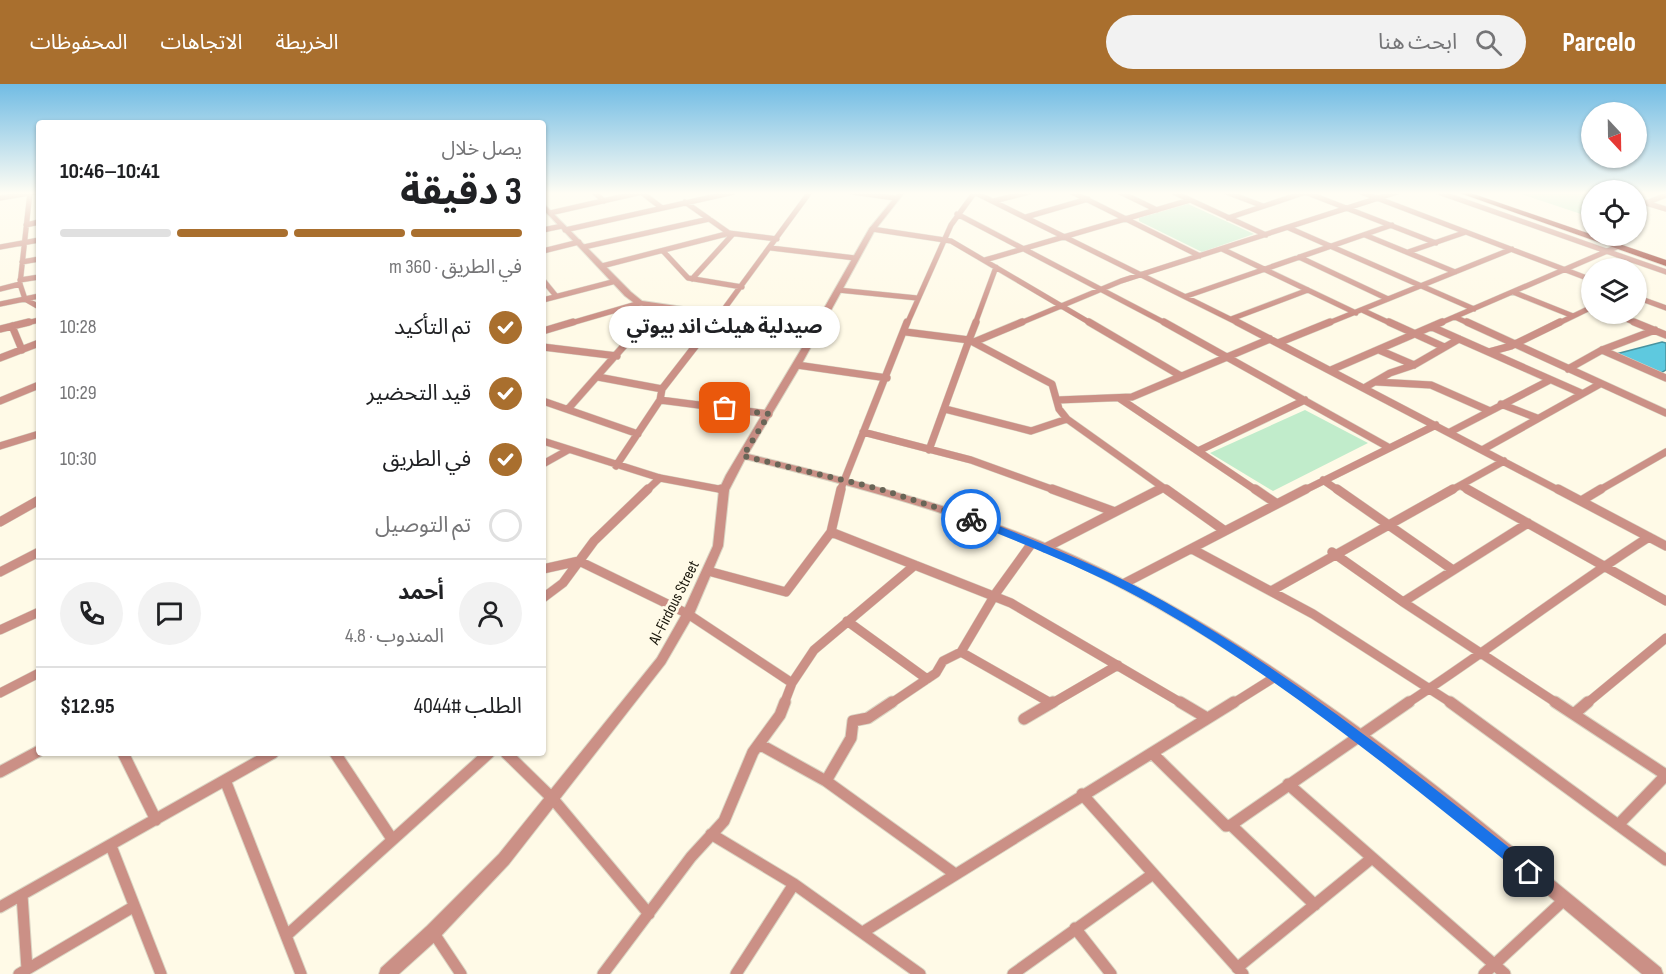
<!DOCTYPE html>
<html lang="ar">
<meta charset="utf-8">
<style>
body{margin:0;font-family:"Sofia Sans Condensed","Noto Sans Arabic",sans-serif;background:#f2f2f2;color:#202124;direction:rtl;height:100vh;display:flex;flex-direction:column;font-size:22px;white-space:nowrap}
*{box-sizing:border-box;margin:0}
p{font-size:20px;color:#757577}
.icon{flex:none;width:33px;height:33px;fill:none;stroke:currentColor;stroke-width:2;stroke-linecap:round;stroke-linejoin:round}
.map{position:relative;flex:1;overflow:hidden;direction:ltr}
.panel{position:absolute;left:36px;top:36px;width:510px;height:636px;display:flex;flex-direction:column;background:#fff;border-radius:6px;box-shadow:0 2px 4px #0004;direction:rtl}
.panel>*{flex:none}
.needle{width:39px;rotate:158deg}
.fabs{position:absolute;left:1581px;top:18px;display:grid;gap:12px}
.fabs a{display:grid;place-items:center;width:66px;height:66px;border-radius:50%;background:#fff;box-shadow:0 2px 4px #0004;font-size:30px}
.pin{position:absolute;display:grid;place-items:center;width:51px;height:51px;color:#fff;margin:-26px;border-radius:12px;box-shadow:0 3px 9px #0006}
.courier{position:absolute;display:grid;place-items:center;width:60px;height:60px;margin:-30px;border:4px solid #1a73e8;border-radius:50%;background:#fff;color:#222;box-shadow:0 2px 8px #0007}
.bubble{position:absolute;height:42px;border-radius:21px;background:#fff;box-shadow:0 2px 4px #0004;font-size:20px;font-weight:700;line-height:42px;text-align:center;direction:rtl}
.summary em{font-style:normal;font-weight:700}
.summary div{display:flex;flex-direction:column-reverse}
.summary{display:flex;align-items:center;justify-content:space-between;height:102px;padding:0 24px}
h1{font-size:39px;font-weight:700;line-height:45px}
.bar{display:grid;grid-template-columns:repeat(4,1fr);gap:9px 6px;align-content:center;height:72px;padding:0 24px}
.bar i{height:8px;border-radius:4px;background:#e0e0e0}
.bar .active{background:#a96f2e}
.bar p{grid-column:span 4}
.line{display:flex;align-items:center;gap:15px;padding:0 24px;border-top:2px solid #e0e0e0}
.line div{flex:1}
.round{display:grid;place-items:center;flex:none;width:63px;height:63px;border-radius:32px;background:#f2f2f2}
ol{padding:0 24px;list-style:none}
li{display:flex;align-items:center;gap:18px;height:66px}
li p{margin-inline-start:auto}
li .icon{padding:6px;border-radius:50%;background:#a96f2e;color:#fff;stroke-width:4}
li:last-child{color:#757577}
li i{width:33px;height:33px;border:3px solid #e0e0e0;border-radius:50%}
header{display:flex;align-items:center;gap:36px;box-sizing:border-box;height:84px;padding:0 30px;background:#a96f2e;color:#fff}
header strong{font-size:28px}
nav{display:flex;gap:33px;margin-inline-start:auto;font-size:21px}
.search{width:420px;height:54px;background:#f2f2f2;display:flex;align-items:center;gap:15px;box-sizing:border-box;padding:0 21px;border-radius:33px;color:#757577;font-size:22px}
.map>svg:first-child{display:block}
</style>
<header>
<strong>Parcelo</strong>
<div class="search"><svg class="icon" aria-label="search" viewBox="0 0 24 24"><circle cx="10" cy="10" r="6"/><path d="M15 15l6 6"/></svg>ابحث هنا</div>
<nav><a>الخريطة</a><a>الاتجاهات</a><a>المحفوظات</a></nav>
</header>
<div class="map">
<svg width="1666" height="890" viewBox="0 0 1666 890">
<rect width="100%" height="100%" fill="#fffae7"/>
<path fill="#c1eccb" d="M1515,108H1582L1591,111V128L1584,131Z
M1188,120L1254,150L1202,168L1139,137V134Z
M1305,326L1368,359L1273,407L1210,369Z"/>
<path fill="#5ec9df" stroke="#49939f" stroke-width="1.5" d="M1662,258L1666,259V286L1661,289L1616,270Z"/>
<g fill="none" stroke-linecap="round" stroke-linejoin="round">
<defs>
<path id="minor-far3" d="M30,108L20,200L25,215L39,223
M594,108L604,117
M641,108L662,124
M852,108L895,114
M974,108L1240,240
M1072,108L1200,172
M1120,108L1157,126
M1173,108L1266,151
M1226,108L1263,122
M1305,108L1436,159
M1361,108L1592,196
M1438,108L1666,188
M0,114L35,108
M1636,116L1666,125
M994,117L1029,108
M685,118L729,149L777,155
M1646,119L1666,111
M550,129L642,108
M957,130L1167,240
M1026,133L1088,115
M1228,134L1306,108
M26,141L39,138
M1289,144L1474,225
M872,145L951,157L1092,240
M543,146L562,142
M565,146L734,108
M1365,151L1455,188
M0,163L39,156
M584,163L709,135
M771,164L855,174
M1222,165L1356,229
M543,167L579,158
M663,167L688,194L742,203
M1408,168L1466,148
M1299,173L1388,215
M985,176L1190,116
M22,178L39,175
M602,182L730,149
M692,195L733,150
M20,196L39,193
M543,196L556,212
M0,205L20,200
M838,206L917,214
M1513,208L1573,232
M1187,212L1392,141
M1636,213L1666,224
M543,216L616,197
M0,220L39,212
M1362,226L1392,240
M1614,230L1638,240
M1455,233L1470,240
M1231,235L1308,206
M23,240L39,236
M568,240L640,219
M643,240L657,223
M713,240L810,108
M907,240L951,141L975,108
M975,240L996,183
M1018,240L1121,197L1397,108
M1326,240L1512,165
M1438,240L1619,162
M1557,240L1592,223"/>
<path id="minor-far2" d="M1089,238L1181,292
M1164,238L1388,363
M1237,238L1560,407
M1389,238L1444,263
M1467,238L1666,329
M1634,238L1666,251
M12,242L22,266
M1432,243L1581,309
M0,245L29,238
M543,247L573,238
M906,248L969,256L976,238
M974,258L1022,238
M1278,259L1330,238
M543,263L617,272
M1379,266L1414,281
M1602,266L1666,294
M1489,268L1511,262L1560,238
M0,274L39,259
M797,281L887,294
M1568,285L1602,266L1655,246
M1331,286L1442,238
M598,293L662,305
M1377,298L1431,301L1490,327
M1364,304L1390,289L1414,281L1459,255
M1119,314L1257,407
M660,316L769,330
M1058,316L1132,313L1270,255
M0,317L39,301
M543,317L638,350
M1501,320L1537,334
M568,325L645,238
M945,325L1031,347L1067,335
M863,348L971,376L1057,407
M1450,348L1550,296
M543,357L660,394L724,406
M0,362L39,350
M929,366L969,256L1052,300L1059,325L1067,335L1168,407
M1482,366L1600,300
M1198,367L1305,316
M543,380L568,366
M616,382L660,316L662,305L714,238
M1323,396L1339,407
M1461,402L1470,407
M646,407L660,394
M840,407L907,238
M1157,407L1163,404
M1303,407L1436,341
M1450,407L1504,377
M1598,407L1666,368"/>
<path id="minor-far1" d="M721,405L724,406
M1052,405L1115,428L1160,405
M1166,405L1225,447
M1255,405L1277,420
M1337,405L1453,486
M1467,405L1666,517
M1558,405L1666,462
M1581,417L1601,405
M0,438L39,416
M831,448L1011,519L1183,620
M1045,464L1115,428
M1192,465L1313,530L1453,620
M1332,468L1403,518L1528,439
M543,485L579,477L688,530L792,599
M708,487L786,508L831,448L841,405
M0,488L39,468
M1123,500L1306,405
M1271,507L1453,405
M543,514L563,499L594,457L648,405
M1403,518L1558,620
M847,537L927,595
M0,546L39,528
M961,568L1049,618
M0,609L39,589
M784,620L792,599L814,566L915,481
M890,620L936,589L943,577L961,568L996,509L1032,459
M1051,620L1118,581
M1232,620L1275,593
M1406,620C1489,566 1566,506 1649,453
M1586,620L1666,554"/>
<path id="minor" d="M1180,618L1207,634
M1450,618L1666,776
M1555,618L1666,691L1618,741
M1574,630L1588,618
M1024,635L1053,618
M759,660L826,697L955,790
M123,669L156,736
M335,669L392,755
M506,669L553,715L649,830
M1152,669L1226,742L1231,741
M0,688L39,667
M225,696L301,890
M826,697L851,654L853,637L868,634L892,618
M1288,700L1505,890
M1082,710L1243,890
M711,750L794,800L920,890
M111,762L161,890
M22,811L27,885
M1315,821L1231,741L1409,618
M0,823L273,669
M1075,844L1111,890
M433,848L461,890
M863,848L1234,618
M287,851L489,669
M1237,884L1372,774
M19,890L133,823
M603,890L691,773L724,737L753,668L780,631L785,618
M736,890L794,800
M1013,890L1153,790
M1484,890L1564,816"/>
<path id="tertiary" d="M899,108H905L875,146L801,281L748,370C867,399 988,429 1098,483C1307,584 1482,739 1661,884L1663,890H1642C1467,745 1296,589 1090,488C981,435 862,404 745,375L729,406L723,462L694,530L665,580L509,780L439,854L399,890H379L381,884L427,842L499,770L657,574L682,530L713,462L719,406L726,391L812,247L637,221L625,212L543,125V119L631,208L642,217L814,242L869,145Z"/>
<path id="primary" d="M1457,108H1468L1666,176V182Z"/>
</defs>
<use href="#minor-far3" stroke="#dad5c4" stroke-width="6"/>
<use href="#minor-far2" stroke="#dad5c4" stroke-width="8"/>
<use href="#minor-far1" stroke="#dad5c4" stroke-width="10"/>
<use href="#minor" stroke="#dad5c4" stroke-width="13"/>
<use href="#tertiary" stroke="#dad5c4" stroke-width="2"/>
<use href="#primary" stroke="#dad5c4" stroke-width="1"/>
<use href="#minor-far3" stroke="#cb9086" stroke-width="5"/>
<use href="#minor-far2" stroke="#cb9086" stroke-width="7"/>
<use href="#minor-far1" stroke="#cb9086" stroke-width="9"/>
<use href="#minor" stroke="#cb9086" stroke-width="11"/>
<use href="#tertiary" fill="#cb9086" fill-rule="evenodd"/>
<use href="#primary" fill="#973226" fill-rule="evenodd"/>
</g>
<linearGradient id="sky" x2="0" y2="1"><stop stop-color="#71bce4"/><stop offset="0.47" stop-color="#fffdf4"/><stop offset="1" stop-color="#fffdf4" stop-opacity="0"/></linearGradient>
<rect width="1666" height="232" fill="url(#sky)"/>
<path fill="#1a73e8" d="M968,432H975C1039,459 1104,483 1165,518C1297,593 1415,689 1534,783V792H1524C1406,697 1289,600 1158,524C1098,489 1032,464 968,437Z"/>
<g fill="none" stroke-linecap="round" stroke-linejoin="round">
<path stroke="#696557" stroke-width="6" stroke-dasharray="0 10.8" d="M725,324L769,330L743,372L880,405L971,435"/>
</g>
<g text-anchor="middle" stroke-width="6" stroke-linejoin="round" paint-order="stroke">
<g font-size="16" fill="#18150a" stroke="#fffae7">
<text transform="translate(673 518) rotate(-63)" y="6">Al-Firdous Street</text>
</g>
</g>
</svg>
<div class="fabs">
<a><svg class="needle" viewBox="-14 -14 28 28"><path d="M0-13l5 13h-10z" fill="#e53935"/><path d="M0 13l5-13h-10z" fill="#757577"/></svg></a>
<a><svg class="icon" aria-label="locate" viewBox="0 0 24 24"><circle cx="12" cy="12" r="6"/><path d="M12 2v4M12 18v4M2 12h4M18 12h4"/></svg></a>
<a><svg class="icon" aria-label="layers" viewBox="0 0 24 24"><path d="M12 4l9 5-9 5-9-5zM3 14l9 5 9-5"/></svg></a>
</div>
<div class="pin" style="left:725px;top:324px;background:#ea580c"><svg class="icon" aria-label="bag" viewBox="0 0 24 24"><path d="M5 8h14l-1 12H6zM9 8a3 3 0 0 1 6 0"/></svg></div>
<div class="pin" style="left:1529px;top:788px;background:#1f2937"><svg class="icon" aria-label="home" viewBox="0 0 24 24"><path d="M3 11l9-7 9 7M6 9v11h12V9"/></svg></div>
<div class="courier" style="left:971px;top:435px"><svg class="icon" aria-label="bike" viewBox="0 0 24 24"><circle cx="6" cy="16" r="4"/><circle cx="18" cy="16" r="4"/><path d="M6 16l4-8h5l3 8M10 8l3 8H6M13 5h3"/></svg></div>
<div class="bubble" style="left:609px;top:222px;width:231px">صيدلية هيلث اند بيوتي</div>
<section class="panel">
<div class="summary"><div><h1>3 دقيقة</h1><p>يصل خلال</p></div><em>10:41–10:46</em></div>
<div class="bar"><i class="active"></i><i class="active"></i><i class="active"></i><i></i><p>في الطريق · 360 m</p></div>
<ol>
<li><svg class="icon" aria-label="check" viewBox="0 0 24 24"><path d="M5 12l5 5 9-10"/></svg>تم التأكيد<p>10:28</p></li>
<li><svg class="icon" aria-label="check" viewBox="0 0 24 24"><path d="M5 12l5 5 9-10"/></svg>قيد التحضير<p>10:29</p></li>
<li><svg class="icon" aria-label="check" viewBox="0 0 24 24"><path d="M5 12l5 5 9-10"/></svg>في الطريق<p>10:30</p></li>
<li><i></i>تم التوصيل</li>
</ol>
<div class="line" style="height:108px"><a class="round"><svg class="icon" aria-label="person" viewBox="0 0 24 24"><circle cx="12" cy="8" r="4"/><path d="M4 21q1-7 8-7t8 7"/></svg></a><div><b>أحمد</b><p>المندوب · 4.8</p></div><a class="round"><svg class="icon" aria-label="chat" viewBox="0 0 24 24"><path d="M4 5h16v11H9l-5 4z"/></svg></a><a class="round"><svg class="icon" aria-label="phone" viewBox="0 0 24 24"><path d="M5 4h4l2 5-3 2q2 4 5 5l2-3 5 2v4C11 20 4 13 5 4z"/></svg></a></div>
<div class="line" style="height:78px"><div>الطلب #4044</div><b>$12.95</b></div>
</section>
</div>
